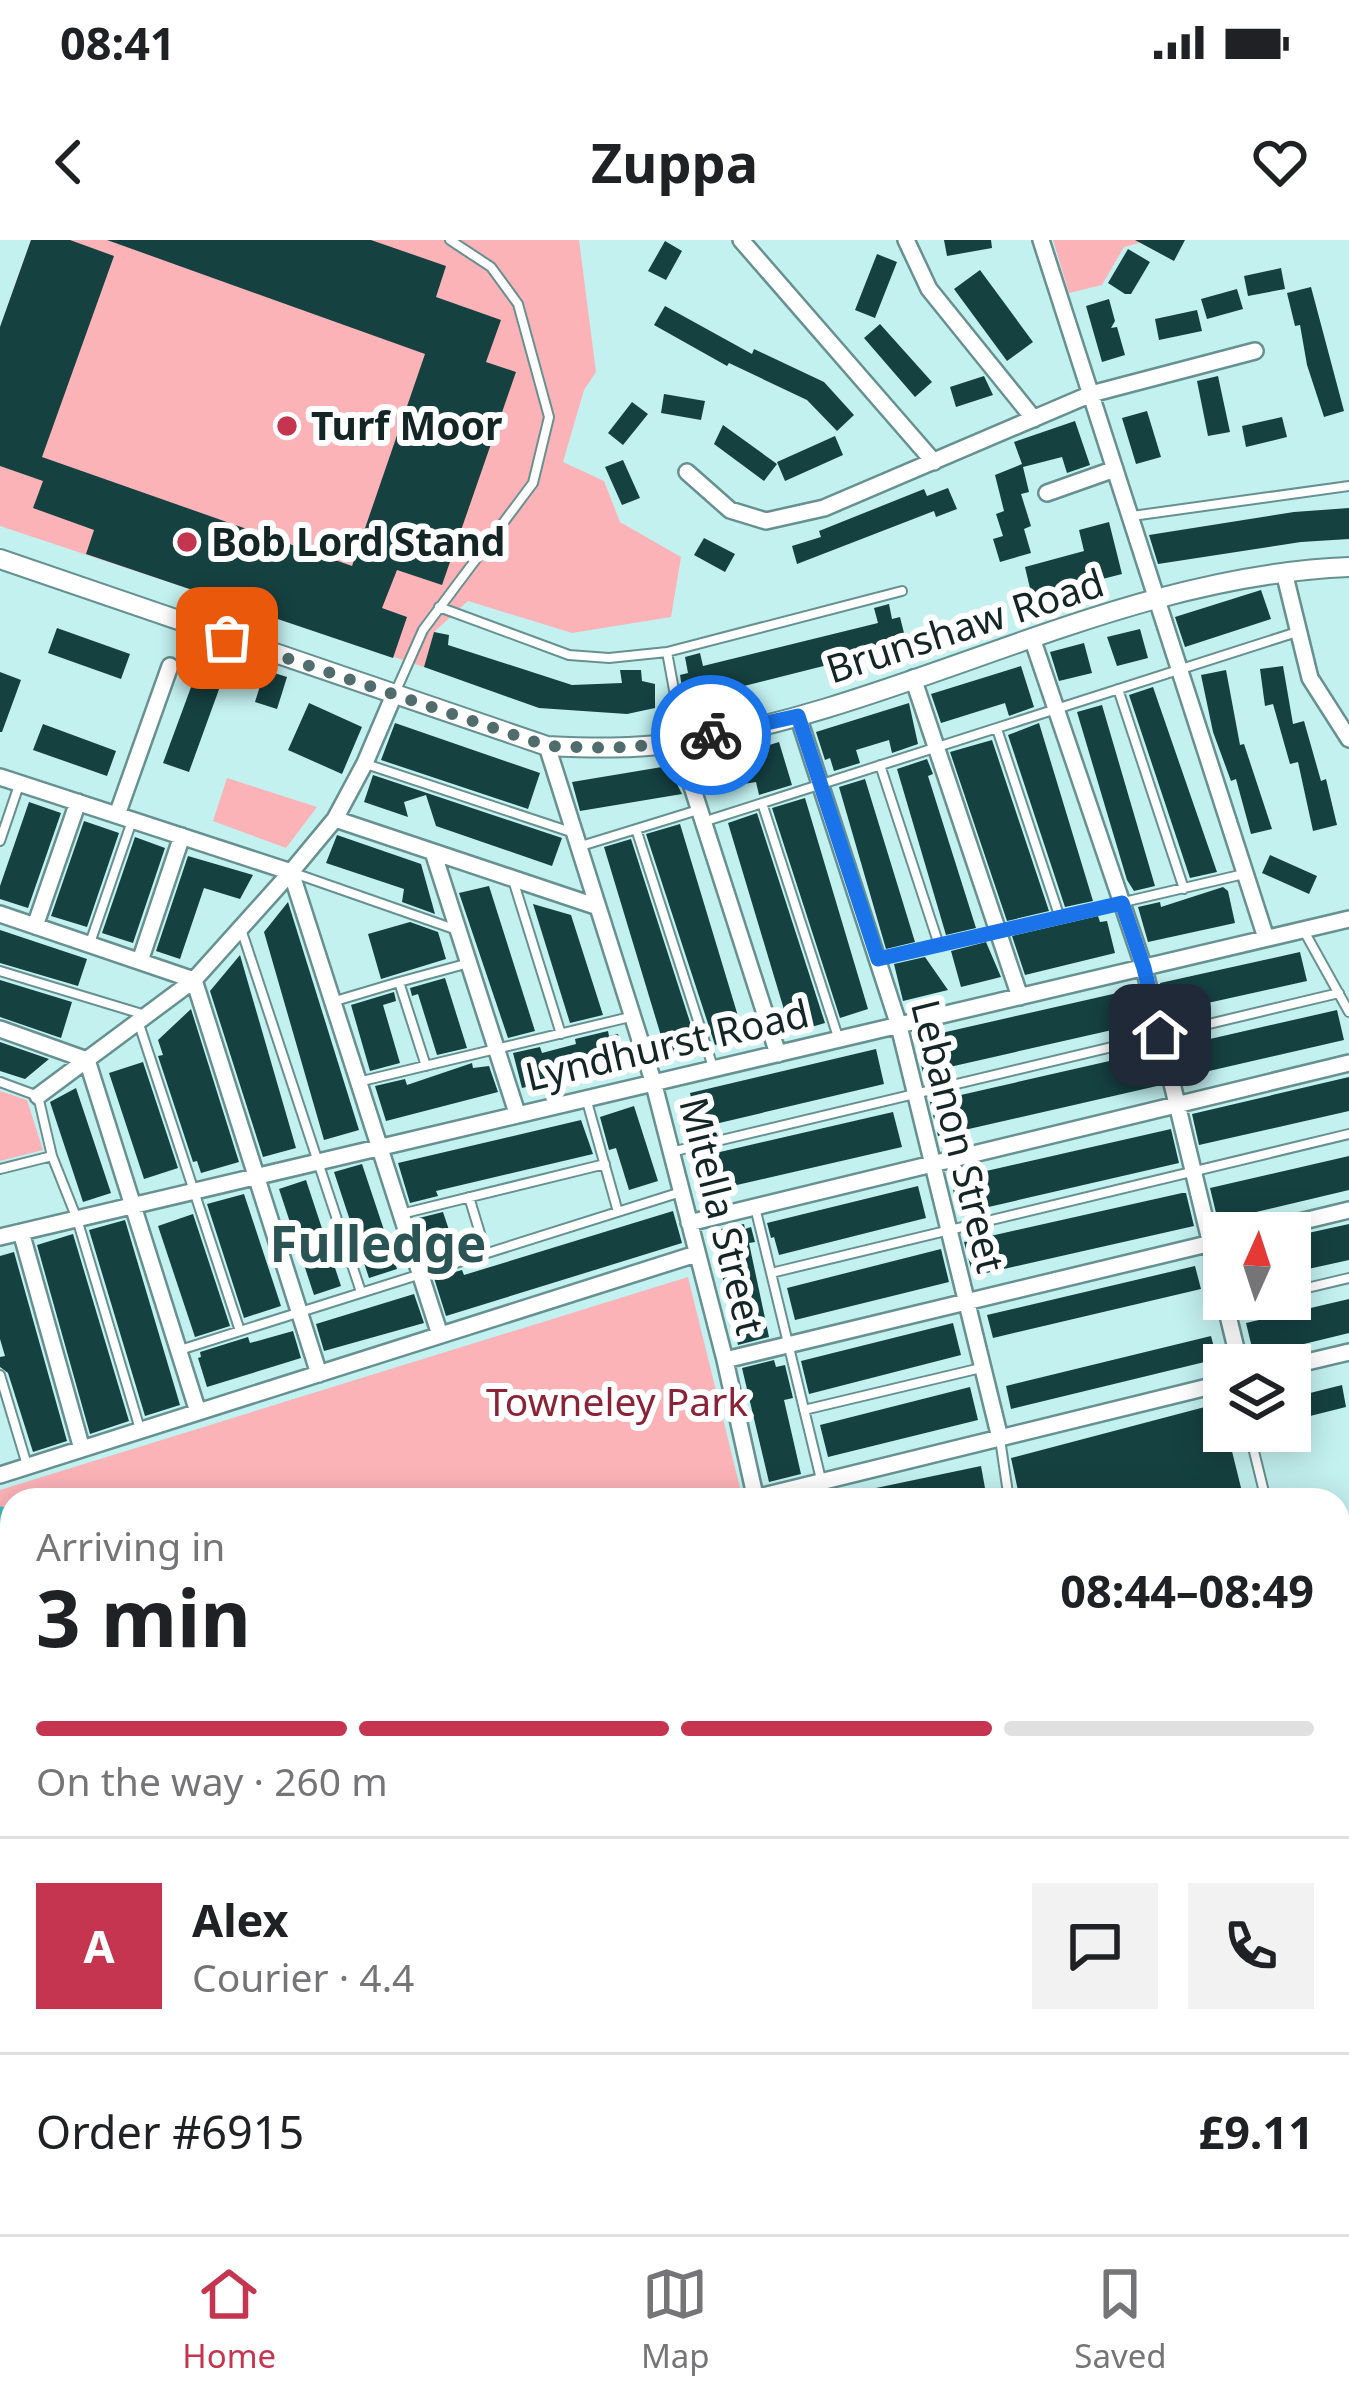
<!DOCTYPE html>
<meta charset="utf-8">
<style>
body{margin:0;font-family:"Noto Sans",sans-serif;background:#f2f2f2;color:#202124;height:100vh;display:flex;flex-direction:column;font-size:45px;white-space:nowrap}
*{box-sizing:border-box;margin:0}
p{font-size:39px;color:#757577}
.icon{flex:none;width:66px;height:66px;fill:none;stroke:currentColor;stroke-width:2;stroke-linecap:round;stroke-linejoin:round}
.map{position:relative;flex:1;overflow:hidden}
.panel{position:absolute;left:0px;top:1248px;width:1350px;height:747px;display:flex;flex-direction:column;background:#fff;border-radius:36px 36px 0 0;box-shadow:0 6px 30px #0003}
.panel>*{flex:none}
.needle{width:78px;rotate:3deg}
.tools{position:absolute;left:1203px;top:972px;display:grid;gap:24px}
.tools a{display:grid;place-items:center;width:108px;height:108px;border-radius:0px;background:#fff;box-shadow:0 6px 30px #0003;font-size:60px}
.pin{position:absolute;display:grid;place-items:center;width:102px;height:102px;color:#fff;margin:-51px;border-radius:24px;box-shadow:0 6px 18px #0006}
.courier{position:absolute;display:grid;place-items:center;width:120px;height:120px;margin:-60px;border:9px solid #1a73e8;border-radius:50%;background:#fff;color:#222;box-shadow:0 3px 15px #0007}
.overview em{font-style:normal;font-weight:700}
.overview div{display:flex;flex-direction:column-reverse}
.overview{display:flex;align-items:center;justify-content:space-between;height:204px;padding:0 36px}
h1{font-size:78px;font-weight:700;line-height:90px}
.bar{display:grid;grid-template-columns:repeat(4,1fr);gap:18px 12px;align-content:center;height:144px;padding:0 36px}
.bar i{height:15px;border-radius:9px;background:#e0e0e0}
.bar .on{background:#c53550}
.bar p{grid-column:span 4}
.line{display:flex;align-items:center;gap:30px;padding:0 36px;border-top:3px solid #e0e0e0}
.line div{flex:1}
.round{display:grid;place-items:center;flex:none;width:126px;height:126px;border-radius:0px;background:#f2f2f2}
.status{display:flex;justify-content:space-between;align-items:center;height:84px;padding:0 60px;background:#fff;direction:ltr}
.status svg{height:33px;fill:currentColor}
header{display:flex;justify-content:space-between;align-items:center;height:156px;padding:0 36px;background:#fff;font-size:54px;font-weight:700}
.dock{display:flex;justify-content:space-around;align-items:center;height:168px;border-top:3px solid #e0e0e0;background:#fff;font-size:33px;color:#757577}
.dock a{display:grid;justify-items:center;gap:6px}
.dock .on{color:#c53550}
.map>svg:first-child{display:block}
</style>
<div class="status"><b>08:41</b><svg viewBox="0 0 49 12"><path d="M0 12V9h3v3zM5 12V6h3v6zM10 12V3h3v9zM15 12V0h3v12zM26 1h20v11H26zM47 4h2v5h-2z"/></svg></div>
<header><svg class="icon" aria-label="back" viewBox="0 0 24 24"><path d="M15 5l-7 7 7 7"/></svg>Zuppa<svg class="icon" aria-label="heart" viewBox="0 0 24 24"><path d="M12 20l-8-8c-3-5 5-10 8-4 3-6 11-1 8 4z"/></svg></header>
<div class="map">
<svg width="1349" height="1994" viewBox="0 0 1349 1994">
<rect width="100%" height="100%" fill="#c3f1f0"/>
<path fill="#fcb3b8" d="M31,0H579L596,132L584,150L563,222L604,241L620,282L681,317L671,377L572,393L468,361L434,392L424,427L0,286V87Z
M1053,0H1151L1124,7L1102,45L1069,53Z
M227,538L317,567L286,608L213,581Z
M0,851L27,860L43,910L0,921Z
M688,1037L743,1260H12V1509L0,1511V1250Z
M308,1983H1289L1294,1994H307Z"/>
<path fill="#3dbfbc" stroke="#31918f" stroke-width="3" d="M996,1983H1194L1200,1994H1001Z"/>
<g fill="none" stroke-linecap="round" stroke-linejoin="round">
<path stroke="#3dbfbc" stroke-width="33" d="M0,1283L12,1287
M926,1983L931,1994"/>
</g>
<path fill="#164141" d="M31,0H70L114,16L42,217L352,326L425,114L107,0H371L446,26L436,57L501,80L486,122L516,132L442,345L397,330L382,368L407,377L393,418L86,314L94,290L33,268L43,241L0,226V87Z
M944,0H991L992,8L947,16Z
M1135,0H1185L1174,21Z
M665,1L682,11L666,40L648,31Z
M1128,9L1150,22L1131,54H1125L1108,43Z
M877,14L897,22L875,78L855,70Z
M1281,28L1285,49L1248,56L1244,36Z
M980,30L1033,102L1007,121L954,49Z
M1311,47L1344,171L1324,177L1307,125L1300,85L1295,86L1287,53Z
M1237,49L1243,69L1207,79L1201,59Z
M1109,59L1115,81L1111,88L1117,87L1125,115L1102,122L1086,66Z
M665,66L752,114L754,109L824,142L854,175L837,191L807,160L729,123L727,126L654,85Z
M1197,70L1202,91L1159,100L1155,79Z
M880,84L932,142L915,157L864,98Z
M984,136L993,155L956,167L950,147Z
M1218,136L1230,192L1208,196L1197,141Z
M664,154L705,161L701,180L661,173Z
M632,162L648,174L623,205L608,193Z
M1147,171L1161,217L1136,224L1122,178Z
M1282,177L1287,197L1246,207L1242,186Z
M1075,181L1090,225L1067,233L1062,217L1023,227L1029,252L1021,254L1031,286L1024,289L1031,313L1000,322L993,299L1003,296L996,274L1004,271L995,235L1022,224L1014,202Z
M723,185L777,224L764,241L714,204Z
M835,196L843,215L785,241L777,222Z
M623,220L640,258L622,265L605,227Z
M948,248L957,269L936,277L934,271L797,324L792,306L821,297L819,291L924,249L927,256Z
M1349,268V299L1301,302L1158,324L1149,295L1294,272Z
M1109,282L1122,334L1032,357L1025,327L1084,311L1079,290Z
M704,298L735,314L725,332L694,315Z
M1261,350L1271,379L1185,407L1175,377Z
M889,364L892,379L900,377L907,405L684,461L680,435L688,433L685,417L700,413L703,426L878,383L874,368Z
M57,388L130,414L121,439L48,413Z
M1140,389L1148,418L1117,426L1107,397Z
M434,392L449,395L448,405L572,445L622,443L620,430H641L642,441L655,444V468L627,474L539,468L424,427Z
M1084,403L1092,433L1059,441L1050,412Z
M1021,426L1034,467L1009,476L1005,463L941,483L931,454Z
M1283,426L1293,484L1304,481L1321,541L1326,539L1337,585L1313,591L1298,522L1290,524L1273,464L1265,466L1260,429Z
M265,430L287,437L277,469L255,462Z
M1226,430L1240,505L1244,504L1272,589L1251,594L1236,539L1231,541L1213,492L1201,435Z
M197,431L222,441L189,532L163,523Z
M0,432L21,440L2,492H0Z
M1153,447L1217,632L1190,638L1129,455Z
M309,463L362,487L342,534L288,510Z
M909,463L918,504L892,513L889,500L856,510L860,523L834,531L830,518L825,520L816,492Z
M1102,465L1155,646L1134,651L1127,640L1077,472Z
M395,483L540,533L528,569L381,520Z
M1039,483L1093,661L1065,667L1008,495Z
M43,484L116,511L107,536L33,510Z
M992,500L1049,671L1007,681L950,512Z
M779,502L792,545L759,555L756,542L706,550L698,527Z
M927,519L933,534L928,536L976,688L946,695L897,529Z
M668,526L682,554L580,571L572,542Z
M373,535L562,598L552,626L436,586L426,555L404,562L408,577L364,562Z
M865,539L915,702L886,709L839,547Z
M805,558L868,769L840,778L772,568Z
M29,562L61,573L28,668L0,659V646Z
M757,573L825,783L791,793L728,583Z
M84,581L119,593L87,687L51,676Z
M680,584L744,796L715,805L646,594Z
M337,595L421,624L435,674L402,662L404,649L326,623Z
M135,597L165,608L133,703L102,693Z
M631,599L699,810L668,819L604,607Z
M1270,615L1317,636L1309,654L1262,633Z
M188,616L253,635L240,659L204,648L180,719L156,711Z
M489,646L535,791L508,798L459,653Z
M1223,647L1228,651L1235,683L1148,702L1138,667L1160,662L1161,667Z
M288,662L359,890L324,900L264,692Z
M533,664L571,675L603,775L570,783Z
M1098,676L1100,682L1107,681L1115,713L1025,735L1012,696Z
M410,682L438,692L446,719L381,739L368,694Z
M0,690L87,719L78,746L0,723Z
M986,702L1001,737L961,747L951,711Z
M1300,712L1307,741L1167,772L1160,743Z
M240,715L296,908L263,917L210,751Z
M925,717L948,750L903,761L894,724Z
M445,738L467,808L437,815L418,754L412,756L410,748Z
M0,740L72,762L61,798L0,777Z
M1135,749L1143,783L923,833L915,799Z
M394,752L396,761L383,765L400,823L370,831L351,765Z
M191,769L239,922L201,933L197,921L193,922L158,816L163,815L158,800Z
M1337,770L1344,800L1183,837L1175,807Z
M608,791L609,796L618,794L626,822L522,848L513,813L540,807L542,813L576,804L575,799Z
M0,802L49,819L25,839L0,831Z
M876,809L884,844L698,888L690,853Z
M1149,812L1159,843L1157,846L938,896L930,862Z
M143,822L178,928L144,939L109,833Z
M472,823L473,828L489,826L498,852L386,881L375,846L405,839L407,845Z
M1349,837V871L1199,905L1192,874Z
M76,848L111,953L83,962L50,862Z
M634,866L658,941L629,950L616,908L609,910L600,877Z
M893,872L902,907L715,950L707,915Z
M581,880L593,914L436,951L438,956L410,963L398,923Z
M1171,889L1179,923L958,974L951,939Z
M1349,916V950L1218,981L1210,948Z
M362,924L397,1029L369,1038L334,932Z
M306,940L341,1046L314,1055L279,949Z
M918,946L926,978L779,1015L774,997L771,998L767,983Z
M1182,953H1186L1194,986L973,1036L964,1002Z
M244,954L281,1066L244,1078L207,964Z
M673,971L682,1003L446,1076L434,1038L462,1030L464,1035Z
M443,972L457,1014L429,1023L415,979Z
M193,974L230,1086L195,1097L158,986Z
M125,980L180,1165L145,1176L89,990Z
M744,984L745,989L751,987L755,1002L749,1003L769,1097L738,1105L712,991Z
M1349,984V1020L1290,1033V997Z
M73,994L129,1181L90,1194L37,1005Z
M941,1009L949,1042L795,1080L787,1048Z
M14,1012L67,1201L33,1212L8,1133L0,1127V1117L5,1116L0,1099V1016Z
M1195,1026L1201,1049L993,1098L987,1075Z
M414,1054L424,1083L324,1111L316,1084Z
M1349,1059V1093L1254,1116L1246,1083Z
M953,1083L961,1115L809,1154L801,1121Z
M293,1091L301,1118L207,1147L198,1118L201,1117L200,1112L248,1097L250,1103Z
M1211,1096L1217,1119L1011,1169L1006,1146Z
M774,1120L776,1127L785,1125L793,1158L784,1160L801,1234L769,1242L742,1128Z
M1342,1145L1346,1167L1290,1181V1158Z
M970,1147L978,1180L828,1217L820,1185Z
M1220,1163L1224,1191H1227L1244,1260H1020L1011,1218Z
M981,1226L985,1248L930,1260H853L852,1253Z"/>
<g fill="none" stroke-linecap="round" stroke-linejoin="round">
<defs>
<path id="service" d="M1132,276L1349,246
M439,367L569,415L609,418L667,412L902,351
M667,412L683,499
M1118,449L1184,649
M395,453L423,390L533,243L549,177L518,64L491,27L450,0
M997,489L1060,678
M366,524L574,593
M880,525L939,705
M762,563L839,800
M706,581L1297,392
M636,589L713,827
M0,601L19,545
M581,606L698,570
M291,632L457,690
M513,640L561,794
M241,689L361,1052
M1304,691L1349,772
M90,703L132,581
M879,719L1244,634
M0,731L142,774
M332,762L399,742
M138,781L240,1091
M426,826L399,742L469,723
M0,842L38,856L52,916L0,929
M358,842L630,777
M586,858L618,972
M671,912L1339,753
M52,916L77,979L140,1189
M469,957L486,1013
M755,967L826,1260
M401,974L605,924
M771,1033L1349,894
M1290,1052L1349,1038
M1228,1067L1261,1059
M180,1110L681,952
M0,1135L27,1225
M804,1170L981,1128
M1249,1191L1266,1260
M1000,1199L1009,1260
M1,1525L12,1582
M181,1994L184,1983"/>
<path id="minor" d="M741,0L934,222
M906,0L929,49L1034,179
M1041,0L1266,698
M687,232L730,270L766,281L824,268L1091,154L1255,111
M1047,253L1115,229
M1284,332L1310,438L1349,499
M1032,398L1144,728L1224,1058
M913,438L1020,757
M798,476L899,786L1000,1198
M678,503L778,814
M547,506L653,841L725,1120L756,1260
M0,537L291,632L440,1095
M117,575L170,426
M335,579L598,667
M433,612L517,873
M0,674L194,740L319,1134
M35,686L78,562
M140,721L182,596
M0,789L87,820L198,1172
M38,856L194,740L291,632L335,579L365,523L394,455
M689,983L1349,823
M21,992L82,1209
M1254,993L1349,970
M0,997L1349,679
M1224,1059L1240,1125
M725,1120L1224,1000
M1290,1126L1349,1112
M0,1235L696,1014
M755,1258L1224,1143
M0,1525L12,1523
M1338,1534L1349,1558
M1338,1609L1349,1603
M0,1797L12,1799
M1338,1799L1349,1795
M0,1958L12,1957
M876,1983L883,1994
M1300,1983L1305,1994
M292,1994L294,1983
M828,1994L849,1983"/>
<path id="tertiary" d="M0,319L547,506C590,508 633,509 676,503C906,469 1113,336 1349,327"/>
</defs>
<use href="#service" stroke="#669190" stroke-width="12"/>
<use href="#minor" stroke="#669190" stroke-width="20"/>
<use href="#tertiary" stroke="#669190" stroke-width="22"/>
<use href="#service" stroke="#fff" stroke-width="8"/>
<use href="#minor" stroke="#fff" stroke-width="15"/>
<use href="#tertiary" stroke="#fff" stroke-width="18"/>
</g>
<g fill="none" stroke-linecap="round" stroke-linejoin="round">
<path stroke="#516c6c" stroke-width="12" stroke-dasharray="0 21.6" d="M227,398L547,506L610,508L678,503L711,495"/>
<path stroke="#1a73e8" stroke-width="15" d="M711,495L798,476L878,719L1122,663L1144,728L1160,795"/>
</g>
<g fill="#c53550" stroke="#fff" stroke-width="4.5">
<circle cx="287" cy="186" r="12"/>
<circle cx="187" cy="302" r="12"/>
</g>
<g text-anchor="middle" stroke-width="12" stroke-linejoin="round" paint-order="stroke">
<g font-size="39" font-weight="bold" fill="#142525" stroke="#fff" text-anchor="start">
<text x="311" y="200">Turf Moor</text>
<text x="211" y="316">Bob Lord Stand</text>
</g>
<g font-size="39" fill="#142525" stroke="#fff">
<text transform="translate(965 386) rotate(-18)" y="14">Brunshaw Road</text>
<text transform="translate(667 805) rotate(-13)" y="14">Lyndhurst Road</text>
<text transform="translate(958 896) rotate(76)" y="14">Lebanon Street</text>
<text transform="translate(722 976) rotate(76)" y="14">Mitella Street</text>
</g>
<g font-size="39" fill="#8b2236" stroke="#fff">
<text x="617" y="1176">Towneley Park</text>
</g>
<g font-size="51" font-weight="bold" fill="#2b5554" stroke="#fff">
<text x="378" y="1022">Fulledge</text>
</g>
</g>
</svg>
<div class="tools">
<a><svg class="needle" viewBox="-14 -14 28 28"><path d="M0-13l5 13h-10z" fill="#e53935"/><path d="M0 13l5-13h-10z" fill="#757577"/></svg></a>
<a><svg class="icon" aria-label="layers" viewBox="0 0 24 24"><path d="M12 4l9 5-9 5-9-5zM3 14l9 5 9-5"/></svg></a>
</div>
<div class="pin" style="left:227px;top:398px;background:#ea580c"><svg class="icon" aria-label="bag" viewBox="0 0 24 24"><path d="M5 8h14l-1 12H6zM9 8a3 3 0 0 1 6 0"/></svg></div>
<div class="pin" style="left:1160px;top:795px;background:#1f2937"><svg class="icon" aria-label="home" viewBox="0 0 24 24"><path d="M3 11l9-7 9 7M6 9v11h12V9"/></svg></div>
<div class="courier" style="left:711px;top:495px"><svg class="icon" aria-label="bike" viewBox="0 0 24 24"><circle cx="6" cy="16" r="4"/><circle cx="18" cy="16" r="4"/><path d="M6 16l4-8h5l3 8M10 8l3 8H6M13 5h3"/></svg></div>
<section class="panel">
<div class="overview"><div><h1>3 min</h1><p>Arriving in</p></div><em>08:44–08:49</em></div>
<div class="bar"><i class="on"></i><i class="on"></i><i class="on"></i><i></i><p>On the way · 260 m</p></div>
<div class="line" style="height:216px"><b class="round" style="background:#c53550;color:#fff">A</b><div><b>Alex</b><p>Courier · 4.4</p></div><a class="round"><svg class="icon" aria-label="chat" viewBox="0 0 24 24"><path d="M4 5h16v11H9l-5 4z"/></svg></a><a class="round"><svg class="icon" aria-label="phone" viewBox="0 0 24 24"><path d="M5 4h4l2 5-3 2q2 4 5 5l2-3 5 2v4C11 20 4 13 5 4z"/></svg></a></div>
<div class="line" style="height:156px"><div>Order #6915</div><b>£9.11</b></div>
</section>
</div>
<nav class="dock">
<a class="on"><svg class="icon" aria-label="home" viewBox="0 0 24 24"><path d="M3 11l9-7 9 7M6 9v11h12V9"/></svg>Home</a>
<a><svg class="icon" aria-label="map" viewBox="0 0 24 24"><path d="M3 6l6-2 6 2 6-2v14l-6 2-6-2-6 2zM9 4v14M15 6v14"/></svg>Map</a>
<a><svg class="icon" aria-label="saved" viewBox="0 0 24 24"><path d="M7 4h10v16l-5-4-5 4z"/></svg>Saved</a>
</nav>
